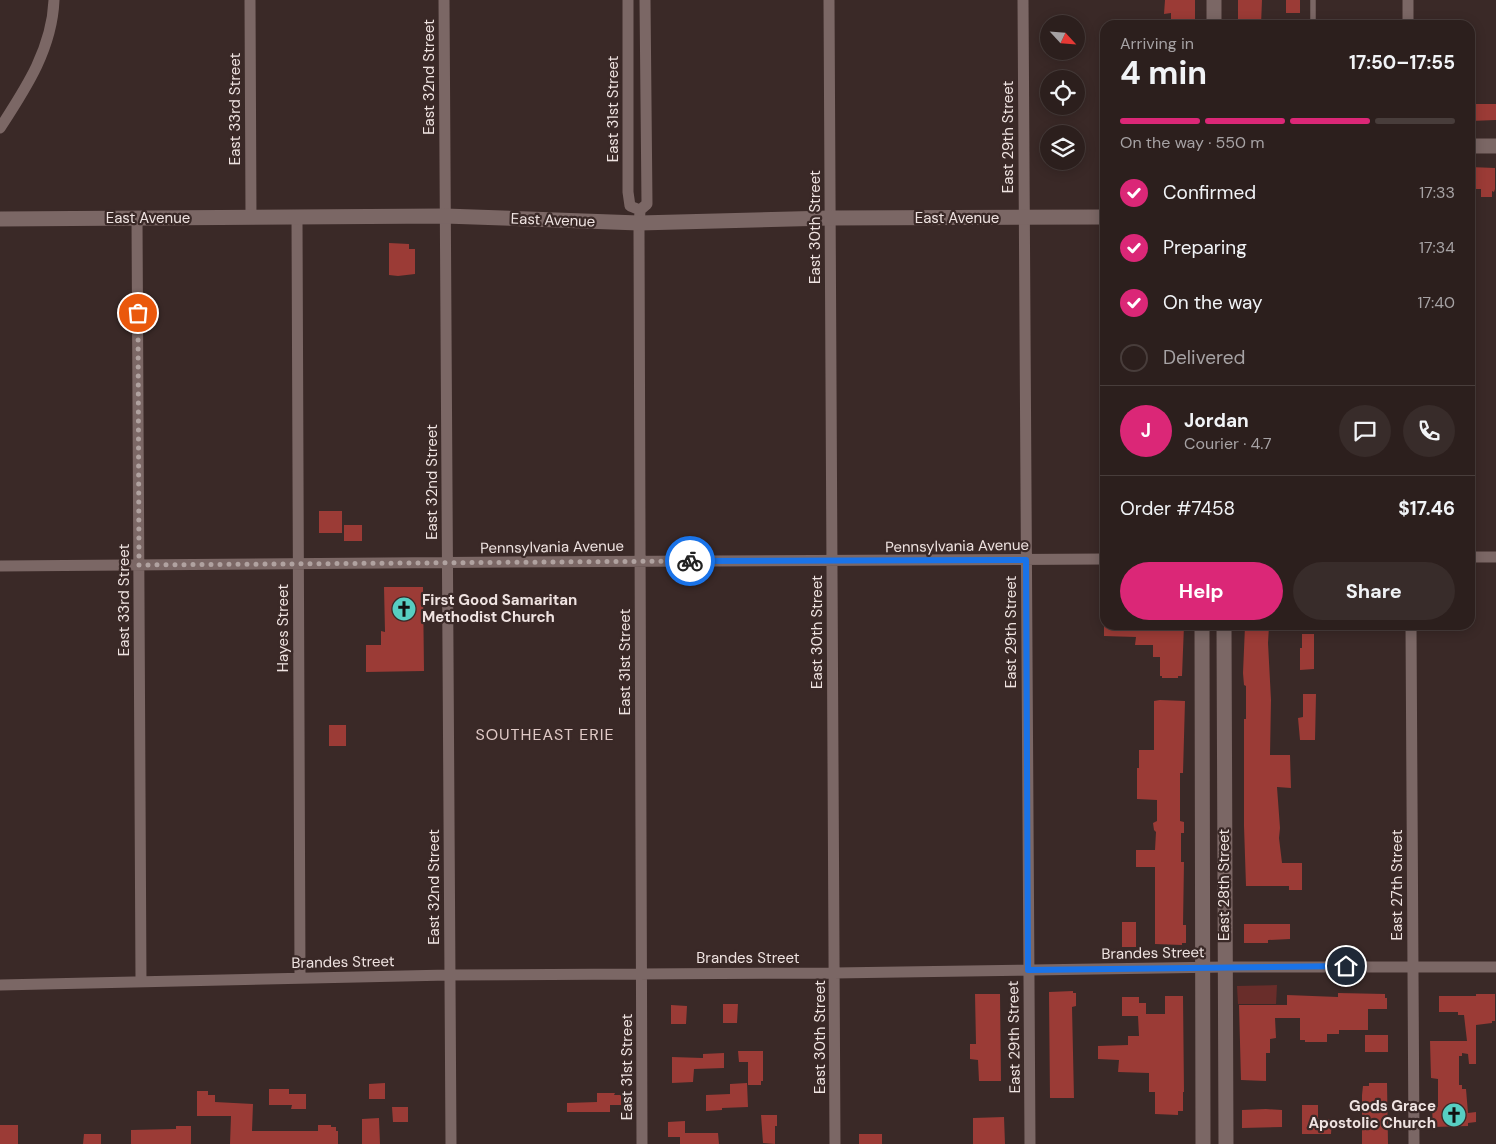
<!DOCTYPE html>
<meta charset="utf-8">
<style>
body{margin:0;font-family:"DM Sans",sans-serif;background:#382c2a;color:#f1f3f6;height:100vh;display:flex;flex-direction:column;font-size:19px;white-space:nowrap}
*{box-sizing:border-box;margin:0}
p{font-size:16px;color:#a6a2a4}
.icon{flex:none;width:28px;height:28px;fill:none;stroke:currentColor;stroke-width:2;stroke-linecap:round;stroke-linejoin:round}
.map{position:relative;flex:1;overflow:hidden}
.details{position:absolute;left:1100px;top:20px;width:375px;height:610px;display:flex;flex-direction:column;background:#2c1f1d;border-radius:15px;box-shadow:0 2px 12px #0003,0 0 0 1px #483d3b}
.details>*{flex:none}
.needle{width:32px;rotate:116deg}
.buttons{position:absolute;left:1040px;top:15px;display:grid;gap:10px}
.buttons a{display:grid;place-items:center;width:45px;height:45px;border-radius:50%;background:#2c1f1d;box-shadow:0 2px 12px #0003,0 0 0 1px #483d3b;font-size:25px}
.pin{position:absolute;display:grid;place-items:center;width:42px;height:42px;color:#fff;margin:-21px;border:2px solid #fff;border-radius:50%;box-shadow:0 1px 5px #0007}
.courier{position:absolute;display:grid;place-items:center;width:50px;height:50px;margin:-25px;border:4px solid #1a73e8;border-radius:50%;background:#fff;color:#222;box-shadow:0 1px 6px #0007}
.summary em{font-style:normal;font-weight:700}
.summary div{display:flex;flex-direction:column-reverse}
.summary{display:flex;align-items:center;justify-content:space-between;height:85px;padding:0 20px}
h1{font-size:32px;font-weight:700;line-height:38px}
.bar{display:grid;grid-template-columns:repeat(4,1fr);gap:8px 5px;align-content:center;height:60px;padding:0 20px}
.bar i{height:6px;border-radius:4px;background:#483d3b}
.bar .current{background:#db2777}
.bar p{grid-column:span 4}
.line{display:flex;align-items:center;gap:12px;padding:0 20px;border-top:1px solid #483d3b}
.line div{flex:1}
.round{display:grid;place-items:center;flex:none;width:52px;height:52px;border-radius:26px;background:#382c2a}
ol{padding:0 20px;list-style:none}
li{display:flex;align-items:center;gap:15px;height:55px}
li p{margin-inline-start:auto}
li .icon{padding:5px;border-radius:50%;background:#db2777;color:#fff;stroke-width:4}
li:last-child{color:#a6a2a4}
li i{width:28px;height:28px;border:2px solid #483d3b;border-radius:50%}
.button{display:flex;gap:10px;margin-top:auto;padding:10px 20px}
.button a{flex:1;height:58px;border-radius:30px;background:#db2777;color:#fff;font-size:20px;font-weight:700;line-height:58px;text-align:center}
.button a+a{background:#382c2a;color:#f1f3f6}
.map>svg:first-child{display:block}
</style>
<div class="map">
<svg width="1496" height="1144" viewBox="0 0 1496 1144">
<rect width="100%" height="100%" fill="#3a2927"/>
<path fill="#692d2a" d="M1277,985L1276,1004H1238L1237,986Z"/>
<path fill="#9b3b36" d="M1165,0H1195V25H1173V22H1171V13L1164,14Z
M1238,0H1262L1261,25H1238Z
M1286,0H1300V13H1286Z
M1475,104H1496V120L1470,121V108H1475Z
M1470,167L1495,168V189L1494,192L1492,191V197H1481V189H1470Z
M389,243L409,244V249H415V274L398,276L389,275Z
M319,511H342V533H319Z
M344,525H362V541H344Z
M384,587H423L424,671L366,672V645H381V631L385,632Z
M1104,625H1184L1182,676H1178V678H1162V676H1160V657H1153V645H1135L1136,637L1104,636Z
M1245,626H1269L1268,643L1271,700L1270,755H1290L1291,788L1277,787L1280,828L1279,838L1282,863H1302V890H1289V886H1246L1244,826V719H1246V686L1244,685L1243,673Z
M1302,634H1314V669L1300,670V648H1302Z
M1303,694H1316L1315,740H1300L1298,718L1303,717Z
M1160,700L1185,701L1183,773H1180V821L1184,822V833H1181V862H1184L1183,925H1186V943H1182V945L1155,944V867H1136V850H1155L1156,832L1154,830L1153,823L1157,821V800L1137,799V768H1139V750H1154V701Z
M329,725H346V746H329Z
M1122,922H1136V947H1122Z
M1244,924H1290V939L1268,940V943H1244Z
M1073,991V993H1076V1006L1072,1007L1074,1098H1050L1049,992Z
M1338,993L1385,994V998H1387V1009H1368V1030H1339V1034H1327V1042H1305V1040H1300V1018H1275L1276,1038L1270,1039V1053H1266V1081L1241,1080L1239,1005H1287V995L1338,997Z
M975,994H1000L1001,1081H979L978,1060L970,1059V1044H976Z
M1476,994H1495V1021H1492V1023L1476,1025V1064H1469L1468,1054L1462,1053V1056H1459V1085H1462V1089H1466L1468,1113L1476,1112V1122L1468,1123V1126L1433,1127L1432,1107H1438V1079L1431,1078L1430,1041H1467L1464,1015H1458V1012H1439V996H1476Z
M1165,996H1183L1184,1092H1183V1111H1178V1115L1155,1114V1092H1149V1073L1118,1072L1119,1060L1098,1059V1046L1128,1045V1036H1139L1138,1016H1122V997H1139V1003H1146V1014H1165Z
M723,1004H738L737,1023H723Z
M671,1005L687,1006L686,1024H671Z
M1365,1035H1388V1052H1365Z
M738,1051H763V1081H761V1085H748V1062H739Z
M724,1053V1068L694,1069L693,1082L672,1083V1057L703,1058V1054Z
M385,1083V1099H369V1084Z
M747,1083L748,1107L722,1108V1110L706,1111V1095L730,1094V1084Z
M1369,1083H1387L1388,1144H1362V1095L1363,1086H1369Z
M269,1089H289V1094H306V1109H291L292,1105H269Z
M197,1091H208V1095H215V1102L253,1104L252,1131H318V1125H331V1127H336V1131H338V1144H230L231,1116H197Z
M597,1093H615L614,1095H621V1105H610V1112H567V1103L597,1102Z
M1302,1105H1318V1118L1332,1120L1331,1134H1302Z
M392,1107H408V1122H393Z
M1266,1109L1282,1110V1127L1242,1128V1110Z
M761,1115H777V1126H775V1144L763,1143Z
M1004,1117L1005,1144H973V1118Z
M379,1118L380,1144H362V1119Z
M685,1121V1133H718L719,1144H680V1137H668V1122Z
M0,1125H18V1144H0Z
M176,1126H191V1144H131V1130L176,1129Z
M84,1134H101V1144H83Z
M859,1134H882V1144H859Z"/>
<g fill="none" stroke-linecap="round" stroke-linejoin="round">
<path stroke="#7b6765" stroke-width="5.5" d="M1313,0V25"/>
<path stroke="#7b6765" stroke-width="11" d="M250,0L251,217
M444,0L451,1144
M628,0V192L630,206L640,210L647,204L645,0
M829,0L835,1144
M1023,0L1030,1144
M1408,0V25
M0,128C26,88 52,49 54,0
M640,210L639,231L642,1144
M137,219L141,982
M297,219L300,977
M1470,557H1496
M0,566C368,562 737,561 1105,559
M1411,625L1414,1144
M0,985L449,975L834,973L1224,967H1496"/>
<path stroke="#7b6765" stroke-width="15" d="M1214,0V25
M1470,146H1496
M0,219L445,216L639,223L830,218L1105,217
M1202,625L1203,1144
M1224,625L1226,1144"/>
</g>
<g fill="none" stroke-linecap="round" stroke-linejoin="round">
<path stroke="#b0a2a0" stroke-width="5" stroke-dasharray="0 9" d="M138,313L139,565L690,561"/>
<path stroke="#1a73e8" stroke-width="6" d="M690,561L1026,560L1028,970L1346,966"/>
</g>
<defs>
<symbol id="church-disc" viewBox="-11 -11 22 22"><circle r="9.5" fill="#57cec2" stroke="#3a2927"/><path d="M-1.2-6h2.4v3.5h3.3v2.4h-3.3V6h-2.4V-.1h-3.3v-2.4h3.3Z" fill="#111"/></symbol>
</defs>
<g fill-rule="evenodd">
<use href="#church-disc" x="390" y="595" width="28" height="28"/>
<use href="#church-disc" x="1440" y="1101" width="28" height="28"/>
</g>
<g text-anchor="middle" stroke-width="4.5" stroke-linejoin="round" paint-order="stroke">
<g font-size="15" fill="#efe3e1" stroke="#3a2927">
<text transform="translate(429 77) rotate(-90)" y="5">East 32nd Street</text>
<text transform="translate(235 109) rotate(-90)" y="5">East 33rd Street</text>
<text transform="translate(613 109) rotate(-90)" y="5">East 31st Street</text>
<text transform="translate(1008 137) rotate(-90)" y="5">East 29th Street</text>
<text x="148" y="223">East Avenue</text>
<text x="957" y="223">East Avenue</text>
<text transform="translate(553 220) rotate(2)" y="5">East Avenue</text>
<text transform="translate(815 227) rotate(-90)" y="5">East 30th Street</text>
<text transform="translate(432 482) rotate(-90)" y="5">East 32nd Street</text>
<text transform="translate(957 546) rotate(-1)" y="5">Pennsylvania Avenue</text>
<text transform="translate(552 547) rotate(-1)" y="5">Pennsylvania Avenue</text>
<text transform="translate(124 600) rotate(-90)" y="5">East 33rd Street</text>
<text transform="translate(283 628) rotate(-90)" y="5">Hayes Street</text>
<text transform="translate(817 632) rotate(-90)" y="5">East 30th Street</text>
<text transform="translate(1011 632) rotate(-90)" y="5">East 29th Street</text>
<text transform="translate(625 662) rotate(-90)" y="5">East 31st Street</text>
<text transform="translate(1224 885) rotate(-90)" y="5">East 28th Street</text>
<text transform="translate(1397 885) rotate(-90)" y="5">East 27th Street</text>
<text transform="translate(434 887) rotate(-90)" y="5">East 32nd Street</text>
<text transform="translate(1153 953) rotate(-1)" y="5">Brandes Street</text>
<text x="748" y="963">Brandes Street</text>
<text transform="translate(343 962) rotate(-1)" y="5">Brandes Street</text>
<text transform="translate(820 1037) rotate(-90)" y="5">East 30th Street</text>
<text transform="translate(1014 1037) rotate(-91)" y="5">East 29th Street</text>
<text transform="translate(627 1067) rotate(-90)" y="5">East 31st Street</text>
</g>
<g font-size="15" font-weight="bold" fill="#efe3e1" stroke="#3a2927" text-anchor="start">
<text x="422" y="605">First Good Samaritan<tspan x="422" dy="17">Methodist Church</tspan></text>
<text x="1436" y="1111" text-anchor="end">Gods Grace<tspan x="1436" dy="17">Apostolic Church</tspan></text>
</g>
<g font-size="16" letter-spacing="1" fill="#e0c9c6" stroke="#3a2927">
<text x="545" y="740">SOUTHEAST ERIE</text>
</g>
</g>
</svg>
<div class="buttons">
<a><svg class="needle" viewBox="-14 -14 28 28"><path d="M0-13l5 13h-10z" fill="#e53935"/><path d="M0 13l5-13h-10z" fill="#a6a2a4"/></svg></a>
<a><svg class="icon" aria-label="locate" viewBox="0 0 24 24"><circle cx="12" cy="12" r="6"/><path d="M12 2v4M12 18v4M2 12h4M18 12h4"/></svg></a>
<a><svg class="icon" aria-label="layers" viewBox="0 0 24 24"><path d="M12 4l9 5-9 5-9-5zM3 14l9 5 9-5"/></svg></a>
</div>
<div class="pin" style="left:138px;top:313px;background:#ea580c"><svg class="icon" aria-label="bag" viewBox="0 0 24 24"><path d="M5 8h14l-1 12H6zM9 8a3 3 0 0 1 6 0"/></svg></div>
<div class="pin" style="left:1346px;top:966px;background:#1f2937"><svg class="icon" aria-label="home" viewBox="0 0 24 24"><path d="M3 11l9-7 9 7M6 9v11h12V9"/></svg></div>
<div class="courier" style="left:690px;top:561px"><svg class="icon" aria-label="bike" viewBox="0 0 24 24"><circle cx="6" cy="16" r="4"/><circle cx="18" cy="16" r="4"/><path d="M6 16l4-8h5l3 8M10 8l3 8H6M13 5h3"/></svg></div>
<section class="details">
<div class="summary"><div><h1>4 min</h1><p>Arriving in</p></div><em>17:50–17:55</em></div>
<div class="bar"><i class="current"></i><i class="current"></i><i class="current"></i><i></i><p>On the way · 550 m</p></div>
<ol>
<li><svg class="icon" aria-label="check" viewBox="0 0 24 24"><path d="M5 12l5 5 9-10"/></svg>Confirmed<p>17:33</p></li>
<li><svg class="icon" aria-label="check" viewBox="0 0 24 24"><path d="M5 12l5 5 9-10"/></svg>Preparing<p>17:34</p></li>
<li><svg class="icon" aria-label="check" viewBox="0 0 24 24"><path d="M5 12l5 5 9-10"/></svg>On the way<p>17:40</p></li>
<li><i></i>Delivered</li>
</ol>
<div class="line" style="height:90px"><b class="round" style="background:#db2777;color:#fff">J</b><div><b>Jordan</b><p>Courier · 4.7</p></div><a class="round"><svg class="icon" aria-label="chat" viewBox="0 0 24 24"><path d="M4 5h16v11H9l-5 4z"/></svg></a><a class="round"><svg class="icon" aria-label="phone" viewBox="0 0 24 24"><path d="M5 4h4l2 5-3 2q2 4 5 5l2-3 5 2v4C11 20 4 13 5 4z"/></svg></a></div>
<div class="line" style="height:65px"><div>Order #7458</div><b>$17.46</b></div>
<div class="button"><a>Help</a><a>Share</a></div>
</section>
</div>
